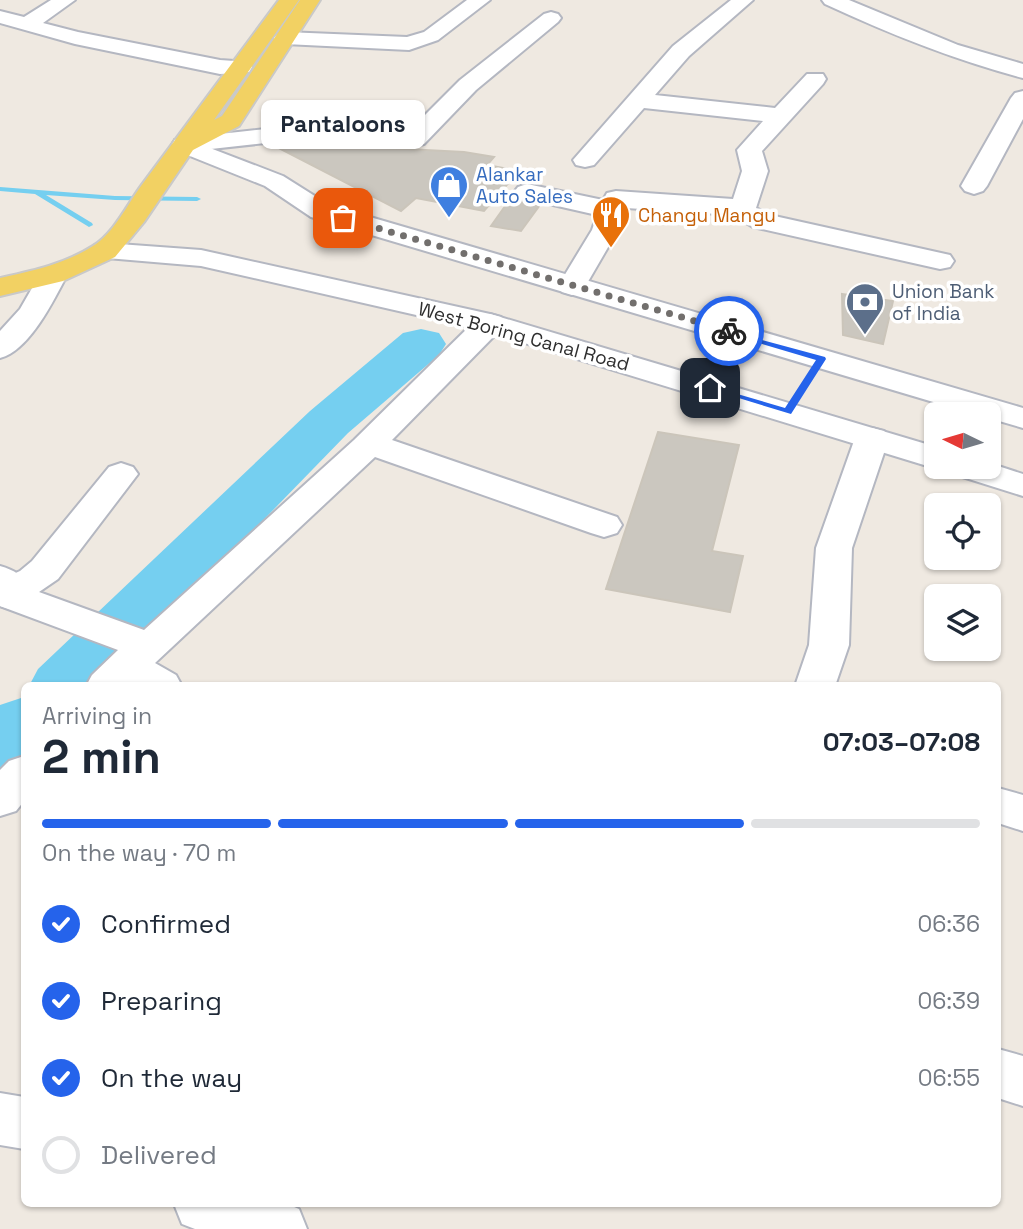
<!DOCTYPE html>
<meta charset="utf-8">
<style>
body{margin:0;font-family:"Space Grotesk",sans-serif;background:#f2f2f3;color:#1f2937;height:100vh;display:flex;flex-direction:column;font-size:26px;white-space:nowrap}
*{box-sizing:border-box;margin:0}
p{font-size:23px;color:#747a83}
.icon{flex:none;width:38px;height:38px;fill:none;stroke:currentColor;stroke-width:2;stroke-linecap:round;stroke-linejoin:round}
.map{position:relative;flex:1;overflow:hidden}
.side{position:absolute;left:21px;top:682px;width:980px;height:525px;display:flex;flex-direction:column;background:#fff;border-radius:10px;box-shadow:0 2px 5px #0004}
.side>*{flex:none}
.needle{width:46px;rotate:275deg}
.fabs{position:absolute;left:924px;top:402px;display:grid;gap:14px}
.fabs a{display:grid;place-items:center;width:77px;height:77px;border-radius:10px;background:#fff;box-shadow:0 2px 5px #0004;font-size:35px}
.pin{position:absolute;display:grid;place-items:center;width:60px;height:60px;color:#fff;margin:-30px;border-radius:14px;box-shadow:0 4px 10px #0006}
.courier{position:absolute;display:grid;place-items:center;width:70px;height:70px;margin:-35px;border:5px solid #2563eb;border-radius:50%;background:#fff;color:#222;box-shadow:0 2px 9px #0007}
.bubble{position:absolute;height:49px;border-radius:10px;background:#fff;box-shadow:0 2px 5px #0004;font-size:23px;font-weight:700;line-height:49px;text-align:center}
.headline em{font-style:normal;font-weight:700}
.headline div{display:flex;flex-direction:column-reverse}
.headline{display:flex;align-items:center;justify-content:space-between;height:119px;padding:0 21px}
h1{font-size:46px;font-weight:700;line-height:52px}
.bar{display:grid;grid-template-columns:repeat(4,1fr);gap:10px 7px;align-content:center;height:84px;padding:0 21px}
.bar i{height:9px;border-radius:5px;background:#e0e1e3}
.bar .selected{background:#2563eb}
.bar p{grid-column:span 4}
ol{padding:0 21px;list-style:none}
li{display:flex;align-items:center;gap:21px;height:77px}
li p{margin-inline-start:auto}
li .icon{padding:7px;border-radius:50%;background:#2563eb;color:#fff;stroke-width:4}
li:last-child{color:#747a83}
li i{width:38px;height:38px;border:4px solid #e0e1e3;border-radius:50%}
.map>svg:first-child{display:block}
</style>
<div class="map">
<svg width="1023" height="1229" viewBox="0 0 1023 1229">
<rect width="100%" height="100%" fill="#efe9e1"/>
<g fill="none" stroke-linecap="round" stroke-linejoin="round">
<path fill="#75cff0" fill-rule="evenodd" d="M0,187L115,196L197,197L201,199L197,201L115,200L46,195L92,223L93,225L89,227L35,194L0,191Z"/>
<path fill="#75cff0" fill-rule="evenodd" d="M421,329L439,333L446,344L439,355L348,433L102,686H29L38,669L310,411L403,333Z
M24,697V766L0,774V705Z"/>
</g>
<path fill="#cbc7bf" stroke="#cbc5ba" stroke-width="2" d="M290,143L464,152L494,157L487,165L519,171L484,211L416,198L401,211L273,145Z
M513,195L517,200L540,205L521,231L491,226Z
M842,294L893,301L883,344L843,335Z
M658,432L739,445L712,551L743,556L730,612L606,589Z"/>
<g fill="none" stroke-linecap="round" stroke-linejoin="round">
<defs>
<path id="minor" d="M51,0H75L43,23L78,32L220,60L249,62L252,67L249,72L220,74L75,44L0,23V11L24,17Z
M467,0H490L438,40L409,50L285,44L278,42L274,38L278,34L285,32L407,37L424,32Z
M731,0H753L689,56L655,95L775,108L807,74H823L826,79L823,84L762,151L768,171L756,208L770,215L950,255L954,261L950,267L940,269L753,227L733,215L626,208L618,230L582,292L572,295L562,292L558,286L592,230L597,215L518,197L514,192L518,187L527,184L603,200L607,193L616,191L733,199L742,171L737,150L763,121L644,108L594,165L585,167L576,165L573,160L673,46Z
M822,0H849L958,45L1023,64V78C954,60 890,34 825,4Z
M551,12L558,14L561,18L558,22L476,90L424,144L415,146L321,137L184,152L175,150L172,145L175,140L184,138L321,123L409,131L460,80L544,14Z
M1023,91V119L987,186L983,191L974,194L965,191L961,186L1011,98L1015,93Z
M490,314L501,317L505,323L501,329L392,440L617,517L622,525L617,533L604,537L591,533L375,457L155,663L176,675L182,686H86L92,675L118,650L0,606V580L20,571L32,561L109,467L121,463L133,467L138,474L58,579L39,592L144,630L354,440L479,317Z
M872,428L884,431L889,438L852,548L849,645L835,686H795L809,645L816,548L855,438L860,431Z
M24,756V801L16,811L0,816V770L9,761Z
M998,788L1023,795V831L998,823Z
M998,1049L1023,1056V1106L998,1098Z
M0,1093L24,1097V1149L0,1145Z
M174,1204H287L299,1209L307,1229H195L182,1224Z"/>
<path id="tertiary" d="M53,267L63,269L67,275C54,300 29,351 0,358V331L20,309L43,269Z
M0,566C14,570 24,576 32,589L23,605L10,609L0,606Z"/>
<path id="secondary" d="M184,138L283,176L329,205L1023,408V428L989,418V415H977L311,217L265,186L175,150L172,145L175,140Z
M105,243L201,250L490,314L936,447V467H940L924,465L482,330L201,266L95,257L91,251L95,245Z
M989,463L1023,474V496L953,474L948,467H989Z"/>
<path id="primary" d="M279,0H299L214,120L222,116L300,0H320L239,126L193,150L144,222L115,257L63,281L0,296V278C32,271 65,264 93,246C114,233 127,205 141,186Z"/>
</defs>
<use href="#minor" stroke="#b4b7c1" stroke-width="4"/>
<use href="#tertiary" stroke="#b4b7c1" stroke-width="4"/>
<use href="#secondary" stroke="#b4b7c1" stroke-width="4"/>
<use href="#primary" stroke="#c9c9c9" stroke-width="4"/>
<use href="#minor" fill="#fff" fill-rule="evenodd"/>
<use href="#tertiary" fill="#fff" fill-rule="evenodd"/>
<use href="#secondary" fill="#fff" fill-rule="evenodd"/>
<use href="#primary" fill="#f2d163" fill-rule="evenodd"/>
</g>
<path fill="#2563eb" d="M725,330L825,357L826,359L791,414L706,388L710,386L785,408L816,360L725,333Z"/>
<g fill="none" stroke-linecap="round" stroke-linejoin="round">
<path stroke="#726f6d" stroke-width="7" stroke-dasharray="0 12.6" d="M343,218L729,331"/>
</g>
<defs>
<symbol id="shop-pin" viewBox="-11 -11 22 30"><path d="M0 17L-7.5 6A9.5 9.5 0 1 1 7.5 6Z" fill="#3f7fe0" stroke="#fff"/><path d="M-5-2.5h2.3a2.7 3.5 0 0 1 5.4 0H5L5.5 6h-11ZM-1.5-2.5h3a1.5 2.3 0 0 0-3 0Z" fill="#fff"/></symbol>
<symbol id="restaurant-pin" viewBox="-11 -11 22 30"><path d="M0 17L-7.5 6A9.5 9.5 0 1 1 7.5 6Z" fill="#e8710a" stroke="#fff"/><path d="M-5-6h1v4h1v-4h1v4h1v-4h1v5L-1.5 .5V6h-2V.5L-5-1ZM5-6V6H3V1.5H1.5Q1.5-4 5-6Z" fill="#fff"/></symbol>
<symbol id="bank-pin" viewBox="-11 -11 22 30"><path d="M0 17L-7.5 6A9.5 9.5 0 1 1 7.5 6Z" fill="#5c6f8a" stroke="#fff"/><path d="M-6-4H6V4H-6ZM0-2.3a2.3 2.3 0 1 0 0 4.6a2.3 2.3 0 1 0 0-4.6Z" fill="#fff"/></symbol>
</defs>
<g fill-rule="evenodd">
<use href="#shop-pin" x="427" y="163" width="44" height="60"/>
<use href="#restaurant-pin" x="589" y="193" width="44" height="60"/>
<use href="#bank-pin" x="843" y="280" width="44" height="60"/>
</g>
<g text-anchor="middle" stroke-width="7" stroke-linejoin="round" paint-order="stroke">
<g font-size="19" fill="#366cbe" stroke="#fff" text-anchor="start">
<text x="476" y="181">Alankar<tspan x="476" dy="22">Auto Sales</tspan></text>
</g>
<g font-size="19" fill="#c56008" stroke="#fff" text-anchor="start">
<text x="638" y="222">Changu Mangu</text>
</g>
<g font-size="19" fill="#4e5e75" stroke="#fff" text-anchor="start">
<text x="892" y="298">Union Bank<tspan x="892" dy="22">of India</tspan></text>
</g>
<g font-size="19" fill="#2e2e2e" stroke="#fff">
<text transform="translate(524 336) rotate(15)" y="7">West Boring Canal Road</text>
</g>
</g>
</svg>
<div class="fabs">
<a><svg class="needle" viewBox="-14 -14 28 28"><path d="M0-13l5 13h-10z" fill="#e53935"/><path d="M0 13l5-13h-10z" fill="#747a83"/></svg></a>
<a><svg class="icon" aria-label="locate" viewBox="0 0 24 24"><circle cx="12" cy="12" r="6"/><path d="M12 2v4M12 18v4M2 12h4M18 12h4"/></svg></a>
<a><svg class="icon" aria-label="layers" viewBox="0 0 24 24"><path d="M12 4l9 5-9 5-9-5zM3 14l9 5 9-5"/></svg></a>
</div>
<div class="pin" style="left:343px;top:218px;background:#ea580c"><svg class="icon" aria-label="bag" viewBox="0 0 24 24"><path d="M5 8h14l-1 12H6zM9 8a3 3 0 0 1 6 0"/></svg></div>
<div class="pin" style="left:710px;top:388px;background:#1f2937"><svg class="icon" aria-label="home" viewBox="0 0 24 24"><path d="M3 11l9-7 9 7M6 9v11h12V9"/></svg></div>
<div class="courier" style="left:729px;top:331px"><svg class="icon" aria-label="bike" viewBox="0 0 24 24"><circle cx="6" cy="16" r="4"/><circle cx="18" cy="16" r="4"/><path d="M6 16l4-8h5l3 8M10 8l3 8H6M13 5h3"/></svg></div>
<div class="bubble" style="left:261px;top:100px;width:164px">Pantaloons</div>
<section class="side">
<div class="headline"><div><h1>2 min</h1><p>Arriving in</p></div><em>07:03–07:08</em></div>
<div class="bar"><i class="selected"></i><i class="selected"></i><i class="selected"></i><i></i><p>On the way · 70 m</p></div>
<ol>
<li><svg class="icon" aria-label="check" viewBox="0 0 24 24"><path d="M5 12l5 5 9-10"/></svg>Confirmed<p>06:36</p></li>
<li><svg class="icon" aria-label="check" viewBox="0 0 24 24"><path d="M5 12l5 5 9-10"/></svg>Preparing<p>06:39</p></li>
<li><svg class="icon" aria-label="check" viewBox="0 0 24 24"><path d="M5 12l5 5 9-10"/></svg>On the way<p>06:55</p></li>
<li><i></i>Delivered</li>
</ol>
</section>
</div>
